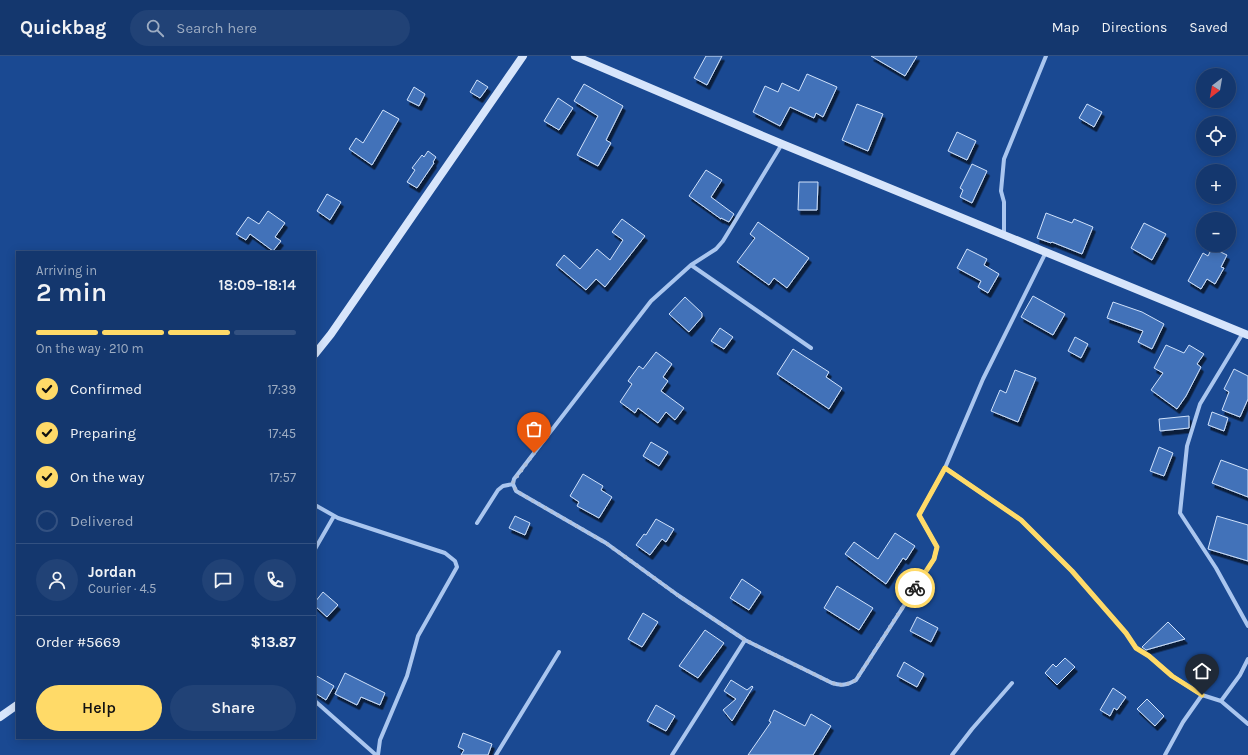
<!DOCTYPE html>
<meta charset="utf-8">
<style>
body{margin:0;font-family:Karla,sans-serif;background:#214276;color:#f1f3f6;height:100vh;display:flex;flex-direction:column;font-size:15px;white-space:nowrap}
*{box-sizing:border-box;margin:0}
p{font-size:13px;color:#9dacc2}
.icon{flex:none;width:22px;height:22px;fill:none;stroke:currentColor;stroke-width:2;stroke-linecap:round;stroke-linejoin:round}
.map{position:relative;flex:1;overflow:hidden}
.details{position:absolute;left:16px;top:195px;width:300px;height:488px;display:flex;flex-direction:column;background:#14376e;border-radius:0px;box-shadow:0 2px 10px #0003,0 0 0 1px #335181}
.details>*{flex:none}
.needle{width:26px;rotate:211deg}
.fabs{position:absolute;left:1196px;top:12px;display:grid;gap:8px}
.fabs a{display:grid;place-items:center;width:40px;height:40px;border-radius:50%;background:#14376e;box-shadow:0 2px 10px #0003,0 0 0 1px #335181;font-size:20px}
.pin{position:absolute;display:grid;place-items:center;width:34px;height:34px;color:#fff;margin:-41px -17px;border-radius:50% 50% 50% 0;rotate:-45deg;box-shadow:0 0 4px #0007}
.pin .icon{rotate:45deg}
.courier{position:absolute;display:grid;place-items:center;width:40px;height:40px;margin:-20px;border:3px solid #ffda68;border-radius:50%;background:#fff;color:#222;box-shadow:0 1px 5px #0007}
.head em{font-style:normal;font-weight:600}
.head div{display:flex;flex-direction:column-reverse}
.head{display:flex;align-items:center;justify-content:space-between;height:68px;padding:0 20px}
h1{font-size:26px;font-weight:600;line-height:30px}
.bar{display:grid;grid-template-columns:repeat(4,1fr);gap:6px 4px;align-content:center;height:48px;padding:0 20px}
.bar i{height:5px;border-radius:3px;background:#335181}
.bar .on{background:#ffda68}
.bar p{grid-column:span 4}
.line{display:flex;align-items:center;gap:10px;padding:0 20px;border-top:1px solid #335181}
.line div{flex:1}
.round{display:grid;place-items:center;flex:none;width:42px;height:42px;border-radius:21px;background:#214276}
ol{padding:0 20px;list-style:none}
li{display:flex;align-items:center;gap:12px;height:44px}
li p{margin-inline-start:auto}
li .icon{padding:4px;border-radius:50%;background:#ffda68;color:#111;stroke-width:4}
li:last-child{color:#9dacc2}
li i{width:22px;height:22px;border:2px solid #335181;border-radius:50%}
.button{display:flex;gap:8px;margin-top:auto;padding:8px 20px}
.button a{flex:1;height:46px;border-radius:24px;background:#ffda68;color:#111;font-size:16px;font-weight:600;line-height:46px;text-align:center}
.button a+a{background:#214276;color:#f1f3f6}
header{display:flex;align-items:center;gap:24px;box-sizing:border-box;height:56px;padding:0 20px;background:#14376e;border-bottom:1px solid #335181}
header strong{font-size:19px}
nav{display:flex;gap:22px;margin-inline-start:auto;font-size:14px}
.search{width:280px;height:36px;background:#214276;display:flex;align-items:center;gap:10px;box-sizing:border-box;padding:0 14px;border-radius:22px;color:#9dacc2;font-size:15px}
.map>svg:first-child{display:block}
</style>
<header>
<strong>Quickbag</strong>
<div class="search"><svg class="icon" aria-label="search" viewBox="0 0 24 24"><circle cx="10" cy="10" r="6"/><path d="M15 15l6 6"/></svg>Search here</div>
<nav><a>Map</a><a>Directions</a><a>Saved</a></nav>
</header>
<div class="map">
<svg width="1248" height="699" viewBox="0 0 1248 699">
<defs>
<filter id="shadow"><feDropShadow dx="2.5" dy="4.5" stdDeviation="0" flood-color="#0009"/></filter>
</defs>
<rect width="100%" height="100%" fill="#1a4992"/>
<path fill="#4372b9" stroke="#d0e2fb" filter="url(#shadow)" d="M706,0H722L707,29L694,22Z
M871,0H917L905,20Z
M807,18L837,31L823,61L816,57L814,62L790,51L780,70L753,56L765,30L778,36L782,27L799,35Z
M477,24L488,31L480,42L470,36Z
M584,28L623,50L606,84L611,87L598,110L577,99L598,60L574,45Z
M414,31L425,38L419,50L407,44Z
M558,42L573,52L559,74L544,65Z
M857,48L883,58L868,95L842,84Z
M1087,48L1102,56L1094,71L1079,62Z
M383,54L399,63L372,109L349,93L356,82L363,87Z
M957,76L976,85L967,104L948,95Z
M428,95L436,101L433,106L434,107L417,132L407,126L415,114L412,112L422,99L424,101Z
M972,108L987,115L972,147L960,141L963,134L960,132Z
M706,114L722,124L711,141L734,158L729,166L721,162V163L689,140Z
M799,126H818L817,154H798Z
M327,138L341,146L330,164L317,155Z
M268,155L285,167L275,181L281,185L273,195L250,178L246,184L236,178L248,161L259,168Z
M1046,157L1072,167L1074,163L1093,171L1082,198L1052,186L1051,187L1037,182Z
M622,163L645,180L605,231L596,223L586,234L556,209L564,199L580,213L597,193L610,204L623,184L612,176Z
M758,166L809,202L787,232L774,222L769,229L737,206L755,182L750,178Z
M1144,167L1166,178L1152,204L1131,192Z
M1212,192L1227,199L1221,211L1224,212L1215,228L1207,223L1201,233L1188,225L1203,197L1208,200Z
M967,193L987,203L984,209L999,218L988,237L978,231L981,225L957,212Z
M1033,240L1065,258L1053,279L1021,261Z
M685,241L702,257V261L689,276L669,258Z
M1113,246L1142,256L1164,268L1152,293L1138,286L1143,275L1107,262Z
M720,272L733,281L724,293L711,285Z
M1075,281L1088,288L1081,302L1068,295Z
M1166,289L1184,297L1189,289L1204,298L1197,308L1201,311L1186,340L1177,353L1151,334L1163,317L1154,312Z
M793,293L829,316L826,321L842,332L829,353L777,318Z
M656,296L672,308L663,321L668,325L661,335L684,352L675,364L666,356L658,367L638,352L635,357L620,346L632,328L628,325L639,310L643,313Z
M1234,313L1248,320V343L1240,361L1222,354L1229,336L1224,333Z
M1015,314L1036,322L1018,366L991,355L1000,334L1006,337Z
M1212,356L1228,362L1224,375L1208,369Z
M1189,360V372L1160,375L1159,363Z
M651,386L668,396L659,410L643,400Z
M1159,391L1173,397L1164,420L1150,415Z
M1221,404L1248,414V441L1212,427Z
M583,418L603,430L601,434L612,441L599,462L577,450L579,446L570,440Z
M515,460L530,467L525,479L509,472Z
M1217,460L1248,469V505L1208,493Z
M656,463L674,473L666,486L662,483L650,499L636,489L644,478L646,479Z
M895,477L915,490L906,504L903,502L886,528L845,498L854,486L878,503Z
M742,523L761,536L749,554L730,542Z
M837,530L873,552L859,574L824,552Z
M323,536L338,549L327,561L315,550V546Z
M643,557L658,566L642,591L628,583Z
M917,561L938,572L931,586L910,575Z
M1168,566L1185,583L1146,594L1142,591Z
M705,574L724,587L698,622L679,610Z
M1065,602L1075,611L1057,629L1045,617L1053,608L1056,611Z
M904,606L924,618L917,631L897,620Z
M345,617L385,637L380,649L361,641L357,649L335,638Z
M315,619L334,630L326,644L315,637Z
M731,624L747,634L752,630L753,631L732,665L723,654L736,643L724,635Z
M1113,632L1126,641L1117,654L1114,652L1110,660L1100,654Z
M1147,643L1164,660L1155,670L1137,653Z
M656,649L675,660L666,675L647,665Z
M774,654L805,670L811,658L831,670L813,699H748L771,666L769,665Z
M463,677L492,688L488,699H461L464,694L458,691Z"/>
<g fill="none" stroke-linecap="round" stroke-linejoin="round">
<path stroke="#aac6ef" stroke-width="4" d="M782,88L723,185L716,193L691,209L651,245L514,423L513,428L516,435L606,487L679,540L745,584L832,627C842,630 847,629 856,624L934,503L937,491L919,459L945,412L983,323L1046,196
M1004,179V146L1001,135L1004,103L1046,0
M691,209L811,292
M1243,277L1200,348L1187,390L1180,457L1216,512L1248,570
M945,412L1021,464L1072,515L1126,577L1136,592L1149,600L1172,620L1202,639L1221,645L1248,668
M315,449L338,462L445,497L455,505L457,511L418,580L407,620L380,684L378,699
M477,467L498,434L503,430L513,428
M315,493L334,460
M315,645L376,699
M1221,645L1240,619L1248,603
M496,699L559,596
M672,699L745,584
M952,699L972,673L1012,627
M1165,699L1183,666L1202,639"/>
<path stroke="#d7e5fb" stroke-width="8" d="M575,0L782,88L1248,279
M315,298L331,278L523,0
M0,661L17,649"/>
</g>
<g fill="none" stroke-linecap="round" stroke-linejoin="round">
<path stroke="#afbfd9" stroke-width="4" stroke-dasharray="0 7.2" d="M534,397L513,426L516,435L606,487L679,540L745,584L832,627C842,630 847,629 856,624L915,532"/>
<path stroke="#ffda68" stroke-width="5" d="M915,532L934,503L937,491L919,459L945,412L1021,464L1072,515L1126,577L1136,592L1149,600L1172,620L1202,639"/>
</g>
</svg>
<div class="fabs">
<a><svg class="needle" viewBox="-14 -14 28 28"><path d="M0-13l5 13h-10z" fill="#e53935"/><path d="M0 13l5-13h-10z" fill="#9dacc2"/></svg></a>
<a><svg class="icon" aria-label="locate" viewBox="0 0 24 24"><circle cx="12" cy="12" r="6"/><path d="M12 2v4M12 18v4M2 12h4M18 12h4"/></svg></a>
<a>+</a>
<a>−</a>
</div>
<div class="pin" style="left:534px;top:397px;background:#ea580c"><svg class="icon" aria-label="bag" viewBox="0 0 24 24"><path d="M5 8h14l-1 12H6zM9 8a3 3 0 0 1 6 0"/></svg></div>
<div class="pin" style="left:1202px;top:639px;background:#1f2937"><svg class="icon" aria-label="home" viewBox="0 0 24 24"><path d="M3 11l9-7 9 7M6 9v11h12V9"/></svg></div>
<div class="courier" style="left:915px;top:532px"><svg class="icon" aria-label="bike" viewBox="0 0 24 24"><circle cx="6" cy="16" r="4"/><circle cx="18" cy="16" r="4"/><path d="M6 16l4-8h5l3 8M10 8l3 8H6M13 5h3"/></svg></div>
<section class="details">
<div class="head"><div><h1>2 min</h1><p>Arriving in</p></div><em>18:09–18:14</em></div>
<div class="bar"><i class="on"></i><i class="on"></i><i class="on"></i><i></i><p>On the way · 210 m</p></div>
<ol>
<li><svg class="icon" aria-label="check" viewBox="0 0 24 24"><path d="M5 12l5 5 9-10"/></svg>Confirmed<p>17:39</p></li>
<li><svg class="icon" aria-label="check" viewBox="0 0 24 24"><path d="M5 12l5 5 9-10"/></svg>Preparing<p>17:45</p></li>
<li><svg class="icon" aria-label="check" viewBox="0 0 24 24"><path d="M5 12l5 5 9-10"/></svg>On the way<p>17:57</p></li>
<li><i></i>Delivered</li>
</ol>
<div class="line" style="height:72px"><a class="round"><svg class="icon" aria-label="person" viewBox="0 0 24 24"><circle cx="12" cy="8" r="4"/><path d="M4 21q1-7 8-7t8 7"/></svg></a><div><b>Jordan</b><p>Courier · 4.5</p></div><a class="round"><svg class="icon" aria-label="chat" viewBox="0 0 24 24"><path d="M4 5h16v11H9l-5 4z"/></svg></a><a class="round"><svg class="icon" aria-label="phone" viewBox="0 0 24 24"><path d="M5 4h4l2 5-3 2q2 4 5 5l2-3 5 2v4C11 20 4 13 5 4z"/></svg></a></div>
<div class="line" style="height:52px"><div>Order #5669</div><b>$13.87</b></div>
<div class="button"><a>Help</a><a>Share</a></div>
</section>
</div>
